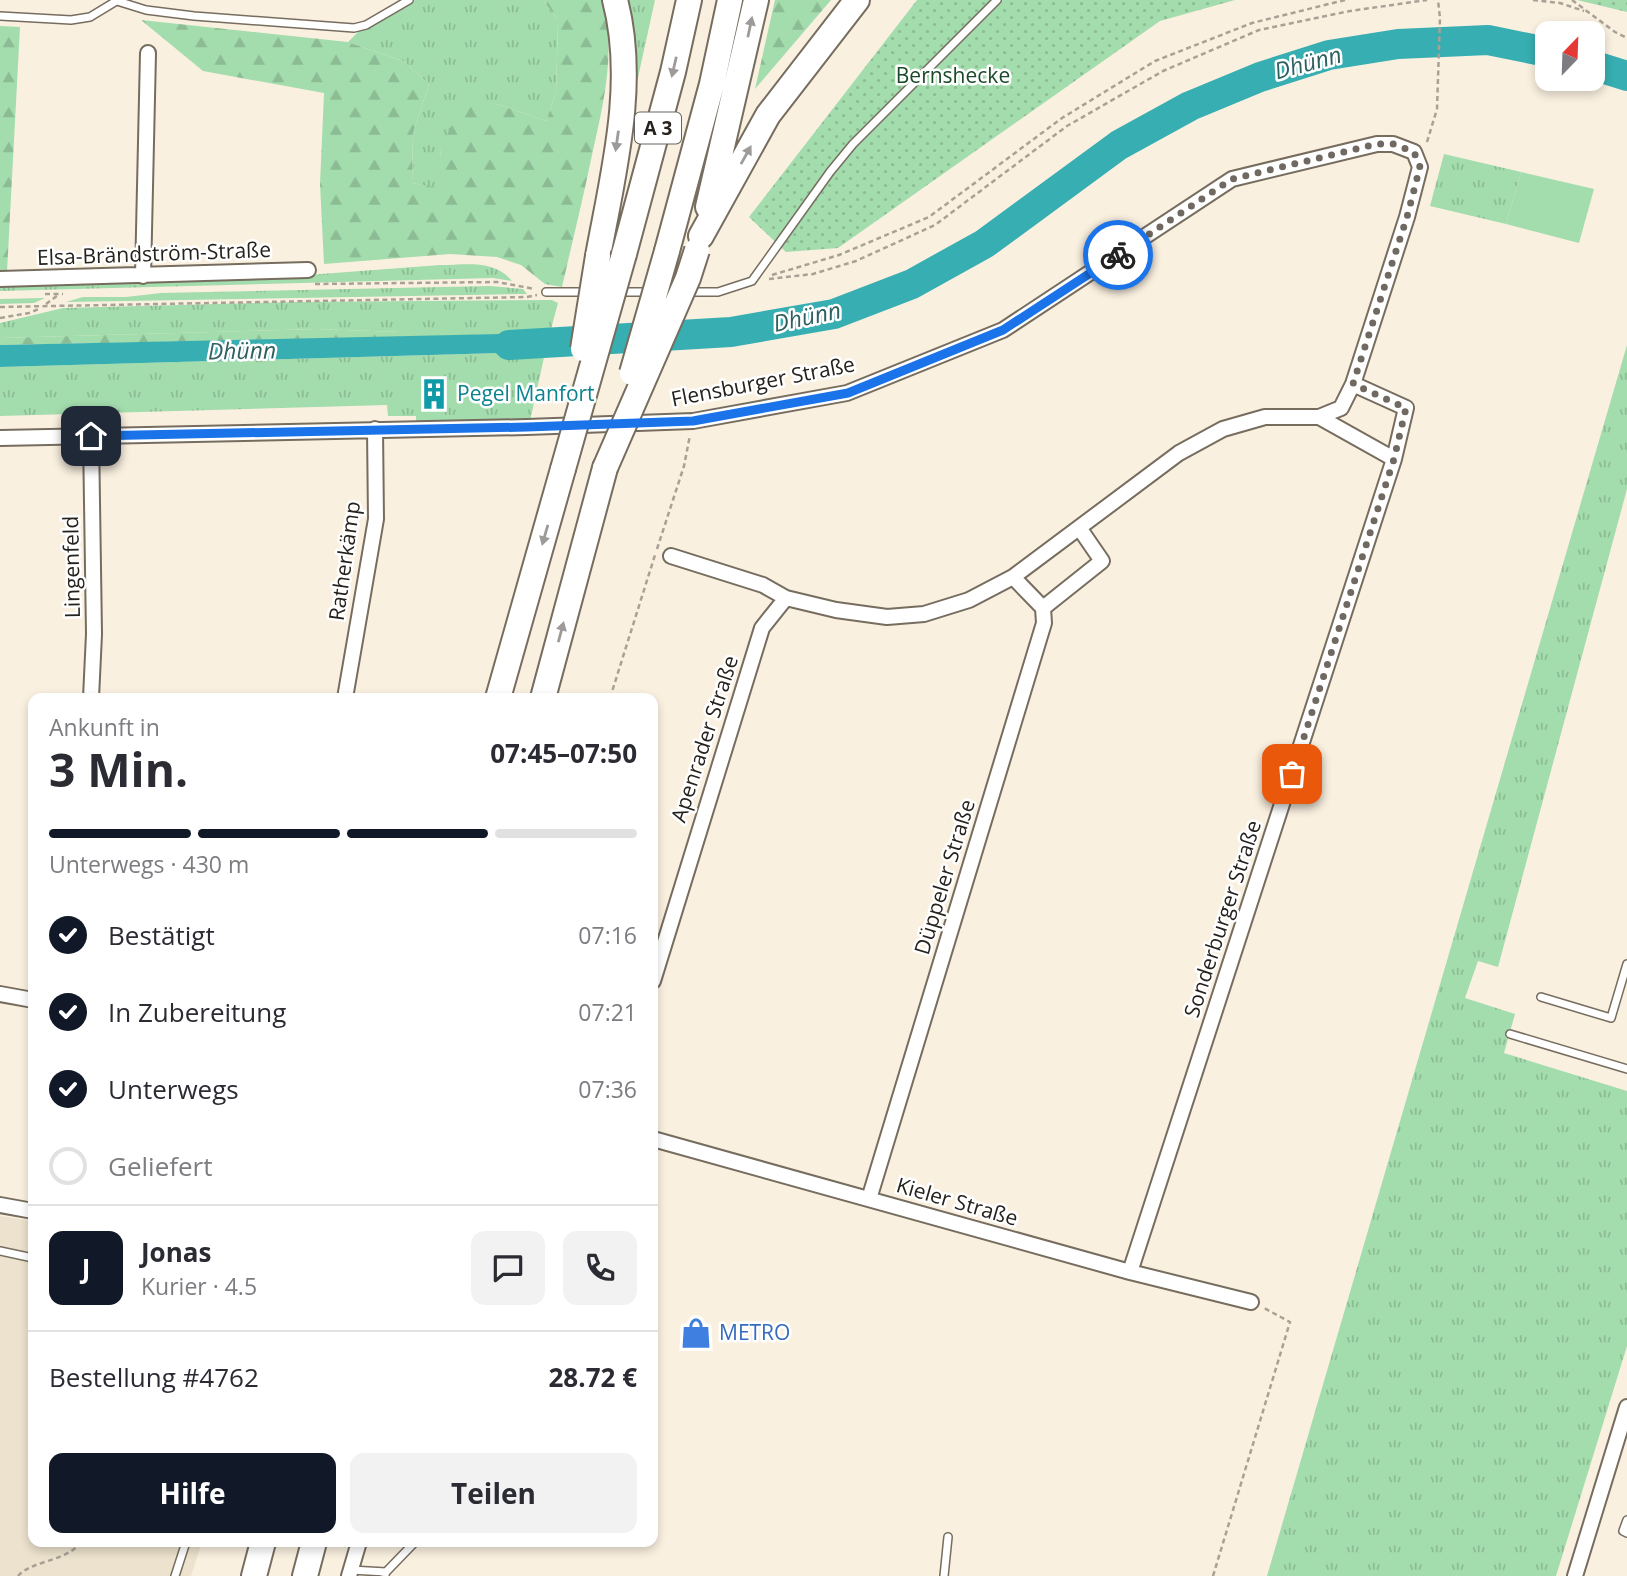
<!DOCTYPE html>
<html lang="de">
<meta charset="utf-8">
<style>
body{margin:0;font-family:"Open Sans",sans-serif;background:#f2f2f3;color:#2b2b33;height:100vh;display:flex;flex-direction:column;font-size:26px;white-space:nowrap}
*{box-sizing:border-box;margin:0}
p{font-size:23px;color:#7c7c81}
.icon{flex:none;width:38px;height:38px;fill:none;stroke:currentColor;stroke-width:2;stroke-linecap:round;stroke-linejoin:round}
.map{position:relative;flex:1;overflow:hidden}
.details{position:absolute;left:28px;top:693px;width:630px;height:854px;display:flex;flex-direction:column;background:#fff;border-radius:14px;box-shadow:0 4px 10px #0003}
.details>*{flex:none}
.needle{width:46px;rotate:23deg}
.buttons{position:absolute;left:1535px;top:21px;display:grid;gap:14px}
.buttons a{display:grid;place-items:center;width:70px;height:70px;border-radius:14px;background:#fff;box-shadow:0 4px 10px #0003;font-size:35px}
.pin{position:absolute;display:grid;place-items:center;width:60px;height:60px;color:#fff;margin:-30px;border-radius:14px;box-shadow:0 4px 10px #0006}
.courier{position:absolute;display:grid;place-items:center;width:70px;height:70px;margin:-35px;border:5px solid #1a73e8;border-radius:50%;background:#fff;color:#222;box-shadow:0 2px 9px #0007}
.overview em{font-style:normal;font-weight:700}
.overview div{display:flex;flex-direction:column-reverse}
.overview{display:flex;align-items:center;justify-content:space-between;height:119px;padding:0 21px}
h1{font-size:46px;font-weight:700;line-height:52px}
.bar{display:grid;grid-template-columns:repeat(4,1fr);gap:10px 7px;align-content:center;height:84px;padding:0 21px}
.bar i{height:9px;border-radius:5px;background:#e1e1e2}
.bar .selected{background:#111827}
.bar p{grid-column:span 4}
.line{display:flex;align-items:center;gap:18px;padding:0 21px;border-top:2px solid #e1e1e2}
.line div{flex:1}
.round{display:grid;place-items:center;flex:none;width:74px;height:74px;border-radius:14px;background:#f2f2f3}
ol{padding:0 21px;list-style:none}
li{display:flex;align-items:center;gap:21px;height:77px}
li p{margin-inline-start:auto}
li .icon{padding:7px;border-radius:50%;background:#111827;color:#fff;stroke-width:4}
li:last-child{color:#7c7c81}
li i{width:38px;height:38px;border:4px solid #e1e1e2;border-radius:50%}
.cta{display:flex;gap:14px;margin-top:auto;padding:14px 21px}
.cta a{flex:1;height:80px;border-radius:14px;background:#111827;color:#fff;font-size:28px;font-weight:700;line-height:80px;text-align:center}
.cta a+a{background:#f2f2f3;color:#2b2b33}
.map>svg:first-child{display:block}
</style>
<div class="map">
<svg width="1627" height="1576" viewBox="0 0 1627 1576">
<defs>
<pattern id="grass-tufts" width="24" height="20" patternUnits="userSpaceOnUse" patternTransform="scale(1.75)"><rect width="24" height="20" fill="#a3dcad"/><path d="M3 7l-1-3M5 7V3M7 7l1-3M15 17l-1-3M17 17v-4M19 17l1-3" fill="none" stroke="#8cbc94"/></pattern>
<pattern id="forest-firs" width="22" height="20" patternUnits="userSpaceOnUse" patternTransform="scale(1.75)"><rect width="22" height="20" fill="#a3dcad"/><path d="M5 1l3.5 6h-7zM16 11l3.5 6h-7z" fill="#8cbc94"/></pattern>
<pattern id="garden-dots" width="8" height="8" patternUnits="userSpaceOnUse" patternTransform="scale(1.75)"><rect width="8" height="8" fill="#a3dcad"/><path d="M2 2h.1M6 6h.1" fill="none" stroke="#8cbc94" stroke-width="1.8" stroke-linecap="round"/></pattern>
</defs>
<rect width="100%" height="100%" fill="#faf0e0"/>
<path fill="#ece2cd" d="M0,1216L33,1221V1542H202L191,1576H0Z"/>
<path fill="url(#grass-tufts)" d="M415,0H543L558,20L556,93L546,121L497,104L440,149L444,190L412,183L413,133L429,84L403,61L348,42L359,31Z
M629,0H655L637,82L634,30Z
M1444,154L1521,172L1506,224L1430,206Z
M440,265C466,265 494,259 512,281L493,278L0,291V286L281,277Z
M490,286L523,289L527,294L66,302L83,297H126L161,293Z
M45,298L34,303L0,304V299Z
M552,300L558,303L550,333L400,337V332L316,329L0,338V323L63,308L298,302Z
M1627,345V489L1498,967L1478,961L1465,998L1515,1014L1504,1053L1627,1091V1346L1556,1576H1267Z
M500,353H545L530,421L416,422V416H388L387,405L0,416V367Z"/>
<path fill="url(#forest-firs)" d="M543,0H602C617,51 603,105 592,155C583,199 572,243 562,287L545,284L521,265L497,257L450,254L324,264L320,184L324,93L203,71L141,20L348,42L403,61L429,84L413,133L412,183L443,189L440,149L463,103L497,104L546,121L556,93L558,20Z
M775,0H831L755,89Z
M0,26L20,27L7,272H0Z
M316,329L401,332L400,337L0,345V338Z"/>
<path fill="url(#garden-dots)" d="M917,0H1235L1160,21L838,248L786,252L749,217Z
M1577,0H1627V12Z"/>
<path fill="#a3dcad" d="M1521,172L1594,189L1579,243L1506,224Z"/>
<path fill="#37aeb1" d="M550,333L545,353H500L0,367V345Z"/>
<g fill="none" stroke-linecap="round" stroke-linejoin="round">
<path stroke="#37aeb1" stroke-width="30" d="M1592,65L1627,76
M509,345L731,332L834,314L912,284L984,244L1119,145L1190,106L1260,77L1329,55L1398,44L1488,40L1547,52"/>
<defs>
<path id="service" d="M117,1L146,10L194,16L354,28L366,25L409,0
M0,16L71,20L90,17L118,0
M546,292H588
M617,292H651
M687,292H718L752,281L830,172L853,144L997,0
M1541,997L1611,1018L1627,964
M1510,1034L1627,1069
M0,1251L33,1258
M1627,1520L1623,1531L1627,1533
M351,1570L386,1572L385,1575
M386,1572L415,1542
M175,1576L186,1542
M944,1576L948,1537"/>
<path id="minor" d="M143,276L148,53
M0,279L308,270
M0,438L527,427L693,421L847,393L1003,330L1232,179L1377,144H1393L1414,152L1420,167L1407,217L1353,384L1341,408L1319,417L1394,459
M671,556L763,585L786,598L836,610L887,617L924,614L969,600L1013,577L1179,453L1223,429L1265,417H1319
M1043,608L1102,561L1080,529
M91,698L94,634L91,436
M345,698L376,519L375,429
M653,981L762,628L786,598
M0,994L33,1000
M653,1139L1130,1272L1251,1302
M869,1199L1044,623L1043,608L1013,577
M0,1205L33,1211
M1130,1272L1394,459L1406,408L1353,384
M349,1576L359,1542
M1575,1576L1627,1407"/>
<path id="motorway" d="M708,207L756,0
M701,236L768,115L857,0
M667,251L712,84L730,0
M624,254L673,72L689,0
M598,256C613,174 637,83 615,0
M498,698L563,469
M543,698L605,468
M254,1576L263,1542
M305,1576L314,1542"/>
</defs>
<use href="#service" stroke="#766d5f" stroke-width="10"/>
<use href="#minor" stroke="#766d5f" stroke-width="18"/>
<use href="#motorway" stroke="#766d5f" stroke-width="28"/>
<path stroke="#a9a196" stroke-width="2.5" stroke-dasharray="5 3.5" stroke-linecap="butt" d="M1533,0L1560,3L1584,11
M1572,0L1615,32L1627,38
M1427,142L1437,109L1440,18L1438,0
M772,275L839,255L929,217L1062,118L1155,61L1252,23L1345,0
M769,279L813,274L856,261L935,225L1067,126L1163,71L1259,30L1350,11L1427,0
M315,284L497,282L535,289
M45,294H63
M46,304L58,295
M0,307L527,297L537,295
M0,318L29,313L41,308
M657,549L684,466L690,435
M610,698L655,555
M18,1576C32,1560 63,1563 82,1542
M1213,1576L1290,1322L1264,1308"/>
<use href="#service" stroke="#fff" stroke-width="7"/>
<use href="#minor" stroke="#fff" stroke-width="14"/>
<use href="#motorway" stroke="#fff" stroke-width="24"/>
<defs>
<path id="motorway-bridge" d="M583,349L598,256
M632,373L667,251
M605,468L688,278L697,250
M563,469L624,254"/>
</defs>
<use href="#motorway-bridge" stroke="#766d5f" stroke-width="28" stroke-linecap="butt"/>
<use href="#motorway-bridge" stroke="#fff" stroke-width="24"/>
</g>
<defs><path id="oneway-solid" d="M-6-.8H1V-3.2L6.5 0L1 3.2V.8H-6Z" transform="scale(1.75)"/></defs>
<g fill="#9d9b99">
<use href="#oneway-solid" transform="translate(750 27) rotate(-78)"/>
<use href="#oneway-solid" transform="translate(674 67) rotate(103)"/>
<use href="#oneway-solid" transform="translate(617 141) rotate(98)"/>
<use href="#oneway-solid" transform="translate(746 155) rotate(-61)"/>
<use href="#oneway-solid" transform="translate(545 535) rotate(106)"/>
<use href="#oneway-solid" transform="translate(561 632) rotate(-75)"/>
</g>
<g fill="none" stroke-linecap="round" stroke-linejoin="round">
<path stroke="#706961" stroke-width="7" stroke-dasharray="0 12.6" d="M1118,255L1232,179L1377,144H1393L1414,152L1420,167L1407,217L1353,384L1406,408L1394,459L1292,774"/>
<path stroke="#1a73e8" stroke-width="9" d="M91,436L527,427L693,421L848,393L1003,330L1118,255"/>
</g>
<defs>
<symbol id="building-bare" viewBox="-9 -9 18 18"><path d="M-4-6H4V6H1V3H-1V6H-4ZM-2.5-4.3h1.7v1.8h-1.7ZM.8-4.3h1.7v1.8H.8ZM-2.5-1h1.7V.8h-1.7ZM.8-1h1.7V.8H.8Z" fill="#0f9aa8" stroke="#fff" stroke-width="2.5" paint-order="stroke"/></symbol>
<symbol id="shop-bare" viewBox="-9 -9 18 18"><path d="M-5-2.5h2.3a2.7 3.5 0 0 1 5.4 0H5L5.5 6h-11ZM-1.5-2.5h3a1.5 2.3 0 0 0-3 0Z" fill="#3f7fe0" stroke="#fff" stroke-width="2.5" paint-order="stroke"/></symbol>
</defs>
<g fill-rule="evenodd">
<use href="#building-bare" x="412" y="372" width="44" height="44"/>
<use href="#shop-bare" x="674" y="1311" width="44" height="44"/>
</g>
<g text-anchor="middle" stroke-width="5" stroke-linejoin="round" paint-order="stroke">
<rect fill="#fff" stroke="#666460" stroke-width="2" x="635" y="112.5" width="46" height="31" rx="5"/>
<g font-size="19" font-weight="bold" fill="#25211c">
<text x="658" y="135">A 3</text>
</g>
<g font-size="21" fill="#194926" stroke="#fff">
<text x="953" y="83">Bernshecke</text>
</g>
<g font-size="21" fill="#25211c" stroke="#fff">
<text transform="translate(154 254) rotate(-2)" y="7">Elsa-Brändström-Straße</text>
<text transform="translate(763 382) rotate(-11)" y="7">Flensburger Straße</text>
<text transform="translate(345 561) rotate(-82)" y="7">Ratherkämp</text>
<text transform="translate(72 567) rotate(-91)" y="7">Lingenfeld</text>
<text transform="translate(705 739) rotate(-72)" y="7">Apenrader Straße</text>
<text transform="translate(945 877) rotate(-73)" y="7">Düppeler Straße</text>
<text transform="translate(1223 919) rotate(-72)" y="7">Sonderburger Straße</text>
<text transform="translate(957 1202) rotate(16)" y="7">Kieler Straße</text>
</g>
<g font-size="21" fill="#0d838f" stroke="#fff" text-anchor="start">
<text x="457" y="401">Pegel Manfort</text>
</g>
<g font-size="21" fill="#366cbe" stroke="#fff" text-anchor="start">
<text x="719" y="1340">METRO</text>
</g>
<g font-size="23" font-style="italic" fill="#2f6061" stroke="#fff">
<text transform="translate(1308 63) rotate(-15)" y="8">Dhünn</text>
<text transform="translate(807 317) rotate(-12)" y="8">Dhünn</text>
<text transform="translate(242 351) rotate(-1)" y="8">Dhünn</text>
</g>
</g>
</svg>
<div class="buttons">
<a><svg class="needle" viewBox="-14 -14 28 28"><path d="M0-13l5 13h-10z" fill="#e53935"/><path d="M0 13l5-13h-10z" fill="#7c7c81"/></svg></a>
</div>
<div class="pin" style="left:1292px;top:774px;background:#ea580c"><svg class="icon" aria-label="bag" viewBox="0 0 24 24"><path d="M5 8h14l-1 12H6zM9 8a3 3 0 0 1 6 0"/></svg></div>
<div class="pin" style="left:91px;top:436px;background:#1f2937"><svg class="icon" aria-label="home" viewBox="0 0 24 24"><path d="M3 11l9-7 9 7M6 9v11h12V9"/></svg></div>
<div class="courier" style="left:1118px;top:255px"><svg class="icon" aria-label="bike" viewBox="0 0 24 24"><circle cx="6" cy="16" r="4"/><circle cx="18" cy="16" r="4"/><path d="M6 16l4-8h5l3 8M10 8l3 8H6M13 5h3"/></svg></div>
<section class="details">
<div class="overview"><div><h1>3 Min.</h1><p>Ankunft in</p></div><em>07:45–07:50</em></div>
<div class="bar"><i class="selected"></i><i class="selected"></i><i class="selected"></i><i></i><p>Unterwegs · 430 m</p></div>
<ol>
<li><svg class="icon" aria-label="check" viewBox="0 0 24 24"><path d="M5 12l5 5 9-10"/></svg>Bestätigt<p>07:16</p></li>
<li><svg class="icon" aria-label="check" viewBox="0 0 24 24"><path d="M5 12l5 5 9-10"/></svg>In Zubereitung<p>07:21</p></li>
<li><svg class="icon" aria-label="check" viewBox="0 0 24 24"><path d="M5 12l5 5 9-10"/></svg>Unterwegs<p>07:36</p></li>
<li><i></i>Geliefert</li>
</ol>
<div class="line" style="height:126px"><b class="round" style="background:#111827;color:#fff">J</b><div><b>Jonas</b><p>Kurier · 4.5</p></div><a class="round"><svg class="icon" aria-label="chat" viewBox="0 0 24 24"><path d="M4 5h16v11H9l-5 4z"/></svg></a><a class="round"><svg class="icon" aria-label="phone" viewBox="0 0 24 24"><path d="M5 4h4l2 5-3 2q2 4 5 5l2-3 5 2v4C11 20 4 13 5 4z"/></svg></a></div>
<div class="line" style="height:91px"><div>Bestellung #4762</div><b>28.72 €</b></div>
<div class="cta"><a>Hilfe</a><a>Teilen</a></div>
</section>
</div>
